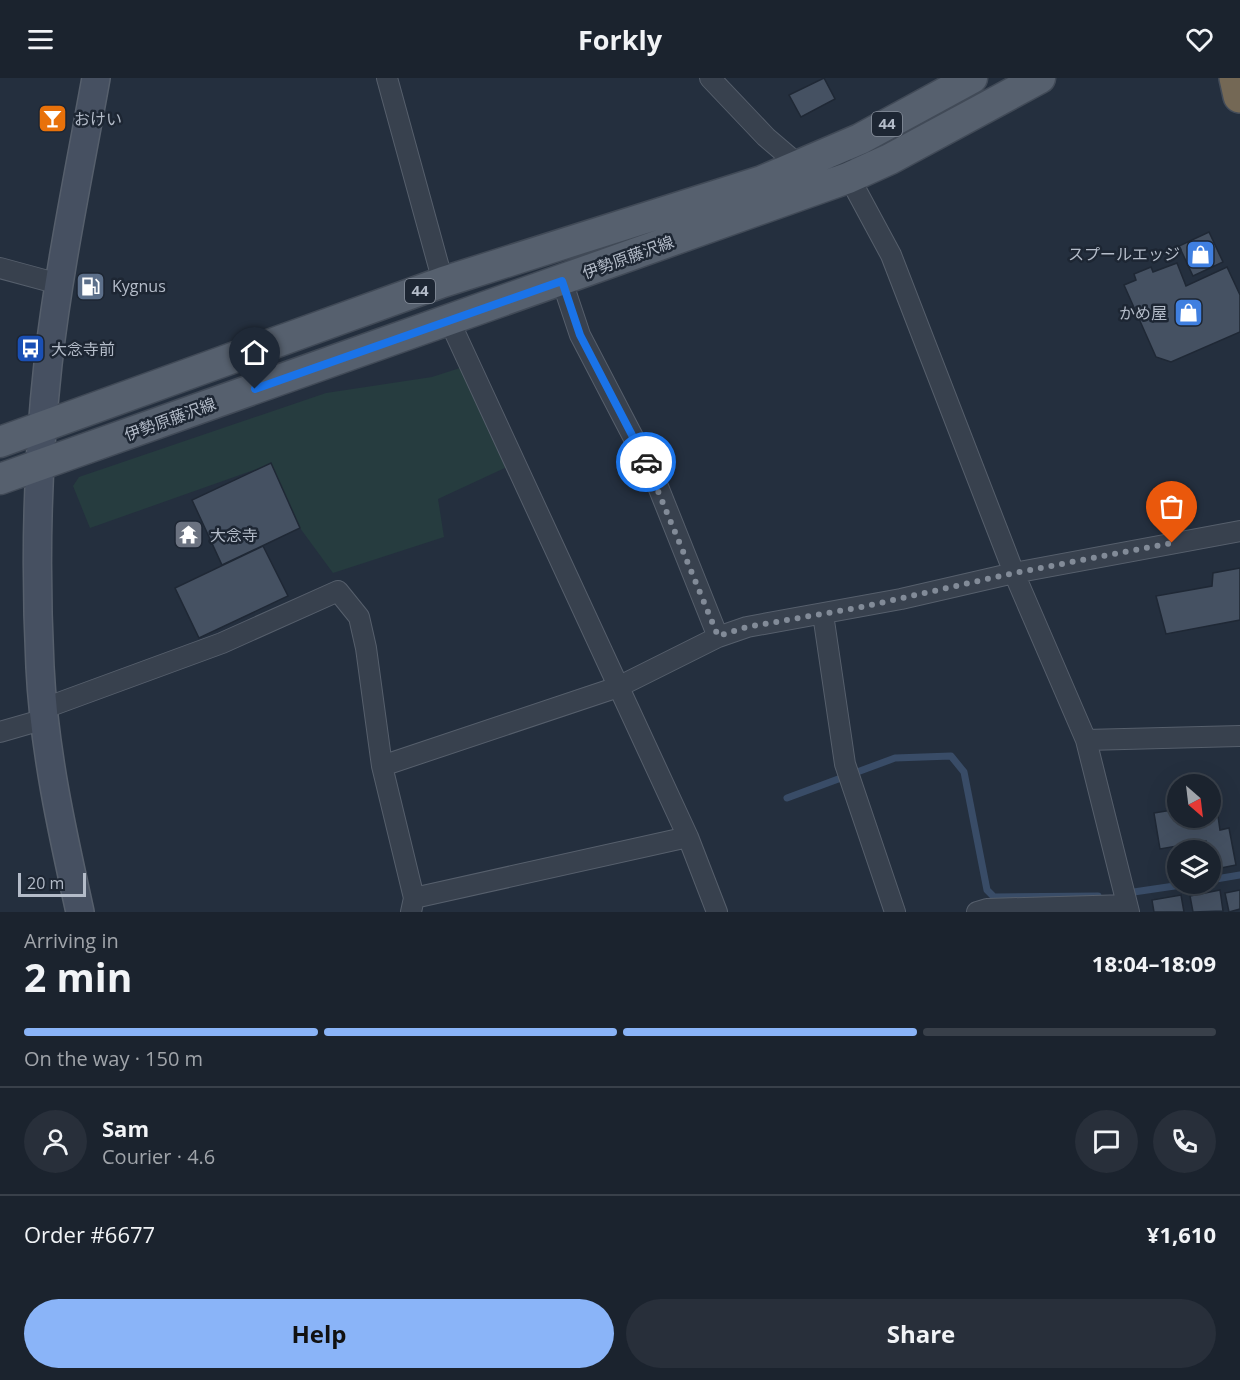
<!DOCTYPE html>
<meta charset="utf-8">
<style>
body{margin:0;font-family:"Open Sans","Noto Sans JP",sans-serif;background:#282f3a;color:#f1f3f6;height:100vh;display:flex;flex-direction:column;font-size:22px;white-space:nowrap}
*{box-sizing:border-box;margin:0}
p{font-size:20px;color:#a0a4aa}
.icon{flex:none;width:33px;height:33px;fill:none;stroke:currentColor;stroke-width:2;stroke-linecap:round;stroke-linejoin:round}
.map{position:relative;height:834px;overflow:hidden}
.drawer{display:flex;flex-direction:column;background:#1b232e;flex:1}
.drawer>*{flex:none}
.needle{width:39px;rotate:152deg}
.controls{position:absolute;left:1167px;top:696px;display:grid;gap:12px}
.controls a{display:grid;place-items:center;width:54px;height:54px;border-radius:50%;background:#1b232e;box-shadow:0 6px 24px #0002,0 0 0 2px #39404a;font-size:30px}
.scale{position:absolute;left:18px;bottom:15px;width:68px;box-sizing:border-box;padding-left:6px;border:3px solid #b4bcc9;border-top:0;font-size:16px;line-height:21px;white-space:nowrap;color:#b4bcc9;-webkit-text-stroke:4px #1d2633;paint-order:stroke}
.pin{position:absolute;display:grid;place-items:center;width:51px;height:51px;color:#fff;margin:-62px -26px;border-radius:50% 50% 50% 0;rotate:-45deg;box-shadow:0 0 6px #0007}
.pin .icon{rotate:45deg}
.courier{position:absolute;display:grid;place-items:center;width:60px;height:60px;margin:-30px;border:4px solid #1a73e8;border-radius:50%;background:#fff;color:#222;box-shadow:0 2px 8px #0007}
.headline em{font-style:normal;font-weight:700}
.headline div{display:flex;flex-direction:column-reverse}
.headline{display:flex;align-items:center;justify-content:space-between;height:102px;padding:0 24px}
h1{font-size:39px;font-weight:700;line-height:45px}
.bar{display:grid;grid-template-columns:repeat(4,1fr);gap:9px 6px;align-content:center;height:72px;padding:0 24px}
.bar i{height:8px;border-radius:4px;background:#39404a}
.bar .current{background:#8ab4f8}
.bar p{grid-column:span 4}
.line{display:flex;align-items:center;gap:15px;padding:0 24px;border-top:2px solid #39404a}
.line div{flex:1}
.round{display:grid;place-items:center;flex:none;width:63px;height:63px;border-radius:32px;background:#282f3a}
.primary-button{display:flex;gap:12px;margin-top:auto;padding:12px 24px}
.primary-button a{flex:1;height:69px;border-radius:36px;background:#8ab4f8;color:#111;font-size:24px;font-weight:700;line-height:69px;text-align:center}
.primary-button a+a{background:#282f3a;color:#f1f3f6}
header{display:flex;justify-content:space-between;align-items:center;height:78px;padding:0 24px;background:#1b232e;font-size:27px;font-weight:700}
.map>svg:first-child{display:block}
</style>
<header><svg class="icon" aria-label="menu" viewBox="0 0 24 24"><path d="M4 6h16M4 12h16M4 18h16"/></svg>Forkly<svg class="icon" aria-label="heart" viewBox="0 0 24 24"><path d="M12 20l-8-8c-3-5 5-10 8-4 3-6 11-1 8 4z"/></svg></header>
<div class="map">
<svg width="1240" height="834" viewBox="0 0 1240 834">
<rect width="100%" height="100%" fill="#242f3e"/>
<path fill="#263c3f" d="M463,289L509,388L438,421L444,459L333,495L300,450L271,386L90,450L73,408L79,399L326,315L432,299Z"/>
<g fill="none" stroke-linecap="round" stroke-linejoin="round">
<path stroke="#394c67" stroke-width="7" d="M787,720L895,680L951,678L964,694L987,812L994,819L1098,818
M1210,802L1240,797
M1127,815L1188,806"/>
</g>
<path fill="#455162" stroke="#1f2835" stroke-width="1.5" d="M824,0L835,21L801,39L789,17Z
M1209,154L1223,184L1193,198L1179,168Z
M1177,185L1186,208L1227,189L1240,217V254L1171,284L1156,279L1124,207L1136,202L1134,196L1151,189L1153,194Z
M271,385L300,450L222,487L192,422Z
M263,468L288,518L199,560L175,510Z
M1240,490V542L1166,556L1156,518L1212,508L1213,495Z
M1216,724L1220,752L1229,750L1236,787L1211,792L1210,772H1208L1206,763L1160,771L1154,735L1178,731V740H1210V725Z
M1220,812L1223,833L1193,834L1190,818Z
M1240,812V831L1229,834L1225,815Z
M1181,817L1184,834H1154L1152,822Z"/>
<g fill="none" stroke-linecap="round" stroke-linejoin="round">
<defs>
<path id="street" d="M387,0L443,204
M710,0L766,59L800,88L806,90
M835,73L891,177L1014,495L1086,662L1129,834
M0,190L59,206
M562,203L580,257L655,401L718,559
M449,242L688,759L717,834
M823,536L845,686L895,834
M45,630L222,565L338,513L359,539L366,570L382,688L414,820L411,834
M0,654L45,641
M1086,662L1240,658
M382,688L618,609L718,559L747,549L901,521L1014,495L1240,453
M414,820L688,759
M977,834L987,831L1127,827"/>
<path id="secondary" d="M80,834C62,753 44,672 40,589C35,488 37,386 48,286C59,190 79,95 96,0"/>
<path id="primary" d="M0,364L443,204L762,103L860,61L972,0
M0,401L848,100L890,81L1040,0"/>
<path id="highway" d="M1236,0L1240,18"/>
</defs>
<use href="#street" stroke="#565f6c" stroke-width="22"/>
<use href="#secondary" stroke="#565f6c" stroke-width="30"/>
<use href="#primary" stroke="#414a57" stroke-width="33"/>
<use href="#highway" stroke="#434c59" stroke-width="36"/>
<use href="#street" stroke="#38414e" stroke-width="20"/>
<use href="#secondary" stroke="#465061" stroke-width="27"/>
<use href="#primary" stroke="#56606e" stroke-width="30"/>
<use href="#highway" stroke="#746855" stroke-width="33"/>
</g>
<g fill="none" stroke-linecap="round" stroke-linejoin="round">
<path stroke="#828b98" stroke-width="6" stroke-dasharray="0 10.8" d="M646,384L718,558L747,549L862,529L1014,495L1172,465"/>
<path stroke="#1a73e8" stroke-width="8" d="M255,311L562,203L580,257L646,384"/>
</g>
<defs>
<symbol id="bar-square" viewBox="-11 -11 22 22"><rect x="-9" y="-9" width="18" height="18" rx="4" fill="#e8710a" stroke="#1d2633"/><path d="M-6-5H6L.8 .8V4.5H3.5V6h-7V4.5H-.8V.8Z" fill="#fff"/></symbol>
<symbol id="shop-square" viewBox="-11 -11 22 22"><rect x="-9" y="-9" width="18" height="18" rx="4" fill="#3f7fe0" stroke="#1d2633"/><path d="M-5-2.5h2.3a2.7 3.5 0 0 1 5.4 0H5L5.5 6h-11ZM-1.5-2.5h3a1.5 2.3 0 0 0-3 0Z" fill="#fff"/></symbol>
<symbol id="fuel-square" viewBox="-11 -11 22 22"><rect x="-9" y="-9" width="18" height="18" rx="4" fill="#5c6f8a" stroke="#1d2633"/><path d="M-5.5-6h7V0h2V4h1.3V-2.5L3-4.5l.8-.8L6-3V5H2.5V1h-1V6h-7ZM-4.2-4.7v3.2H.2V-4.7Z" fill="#fff"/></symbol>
<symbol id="bus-square" viewBox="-11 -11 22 22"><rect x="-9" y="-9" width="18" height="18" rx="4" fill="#1a4fb4" stroke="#1d2633"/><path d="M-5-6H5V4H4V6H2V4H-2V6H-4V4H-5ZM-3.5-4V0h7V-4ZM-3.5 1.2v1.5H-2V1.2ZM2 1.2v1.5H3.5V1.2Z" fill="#fff"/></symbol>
<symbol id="temple-square" viewBox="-11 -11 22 22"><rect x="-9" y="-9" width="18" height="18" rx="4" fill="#6b7280" stroke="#1d2633"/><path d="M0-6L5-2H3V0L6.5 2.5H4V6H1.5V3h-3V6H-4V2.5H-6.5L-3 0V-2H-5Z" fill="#fff"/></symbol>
</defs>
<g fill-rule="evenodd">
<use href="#bar-square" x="36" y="24" width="33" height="33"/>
<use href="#shop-square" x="1184" y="160" width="33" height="33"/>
<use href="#fuel-square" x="74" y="192" width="33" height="33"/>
<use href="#shop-square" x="1172" y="218" width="33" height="33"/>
<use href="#bus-square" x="14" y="254" width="33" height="33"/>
<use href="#temple-square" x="172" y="440" width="33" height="33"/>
</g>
<g text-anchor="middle" stroke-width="5" stroke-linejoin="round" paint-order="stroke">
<g fill="#1d2633" stroke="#878f9c" stroke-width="1.5">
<rect x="872" y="34" width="30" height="24" rx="4.5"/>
<rect x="405" y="201" width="30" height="24" rx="4.5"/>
</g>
<g font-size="15" font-weight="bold" fill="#b4bcc9">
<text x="887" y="51">44</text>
<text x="420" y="218">44</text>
</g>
<g font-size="16" fill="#b4bcc9" stroke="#1d2633" text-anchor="start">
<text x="74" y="47">おけい</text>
<text x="1180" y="182" text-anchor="end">スプールエッジ</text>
<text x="112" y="214">Kygnus</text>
<text x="1167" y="241" text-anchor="end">かめ屋</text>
<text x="51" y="277">大念寺前</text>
<text x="210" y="463">大念寺</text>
</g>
<g font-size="16" fill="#b4bcc9" stroke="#1d2633">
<text transform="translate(628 179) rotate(-20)" y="6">伊勢原藤沢線</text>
<text transform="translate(170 341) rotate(-20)" y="6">伊勢原藤沢線</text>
</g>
</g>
</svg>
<div class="controls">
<a><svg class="needle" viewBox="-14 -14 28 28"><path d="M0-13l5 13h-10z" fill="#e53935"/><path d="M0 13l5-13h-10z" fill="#a0a4aa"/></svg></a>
<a><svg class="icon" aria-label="layers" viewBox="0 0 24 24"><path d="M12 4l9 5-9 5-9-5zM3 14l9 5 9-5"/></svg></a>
</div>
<div class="scale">20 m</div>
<div class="pin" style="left:1172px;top:465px;background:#ea580c"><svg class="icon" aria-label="bag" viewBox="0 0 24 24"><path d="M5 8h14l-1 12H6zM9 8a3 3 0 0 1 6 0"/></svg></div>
<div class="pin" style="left:255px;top:311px;background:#1f2937"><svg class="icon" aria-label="home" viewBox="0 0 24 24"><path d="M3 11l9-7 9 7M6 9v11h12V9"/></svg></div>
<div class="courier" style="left:646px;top:384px"><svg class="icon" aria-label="car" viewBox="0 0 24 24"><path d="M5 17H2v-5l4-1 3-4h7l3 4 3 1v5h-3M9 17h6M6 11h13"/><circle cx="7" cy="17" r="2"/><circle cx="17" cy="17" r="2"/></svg></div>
</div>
<section class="drawer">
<div class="headline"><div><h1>2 min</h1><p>Arriving in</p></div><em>18:04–18:09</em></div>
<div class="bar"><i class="current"></i><i class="current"></i><i class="current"></i><i></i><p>On the way · 150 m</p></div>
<div class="line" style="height:108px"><a class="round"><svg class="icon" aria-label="person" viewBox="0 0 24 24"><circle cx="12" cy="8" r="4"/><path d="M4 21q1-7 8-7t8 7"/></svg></a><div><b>Sam</b><p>Courier · 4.6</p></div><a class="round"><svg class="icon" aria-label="chat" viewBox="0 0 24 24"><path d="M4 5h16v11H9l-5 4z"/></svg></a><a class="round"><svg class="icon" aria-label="phone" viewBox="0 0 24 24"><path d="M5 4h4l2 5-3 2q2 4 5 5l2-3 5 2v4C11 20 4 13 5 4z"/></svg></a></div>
<div class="line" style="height:78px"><div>Order #6677</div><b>¥1,610</b></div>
<div class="primary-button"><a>Help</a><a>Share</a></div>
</section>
